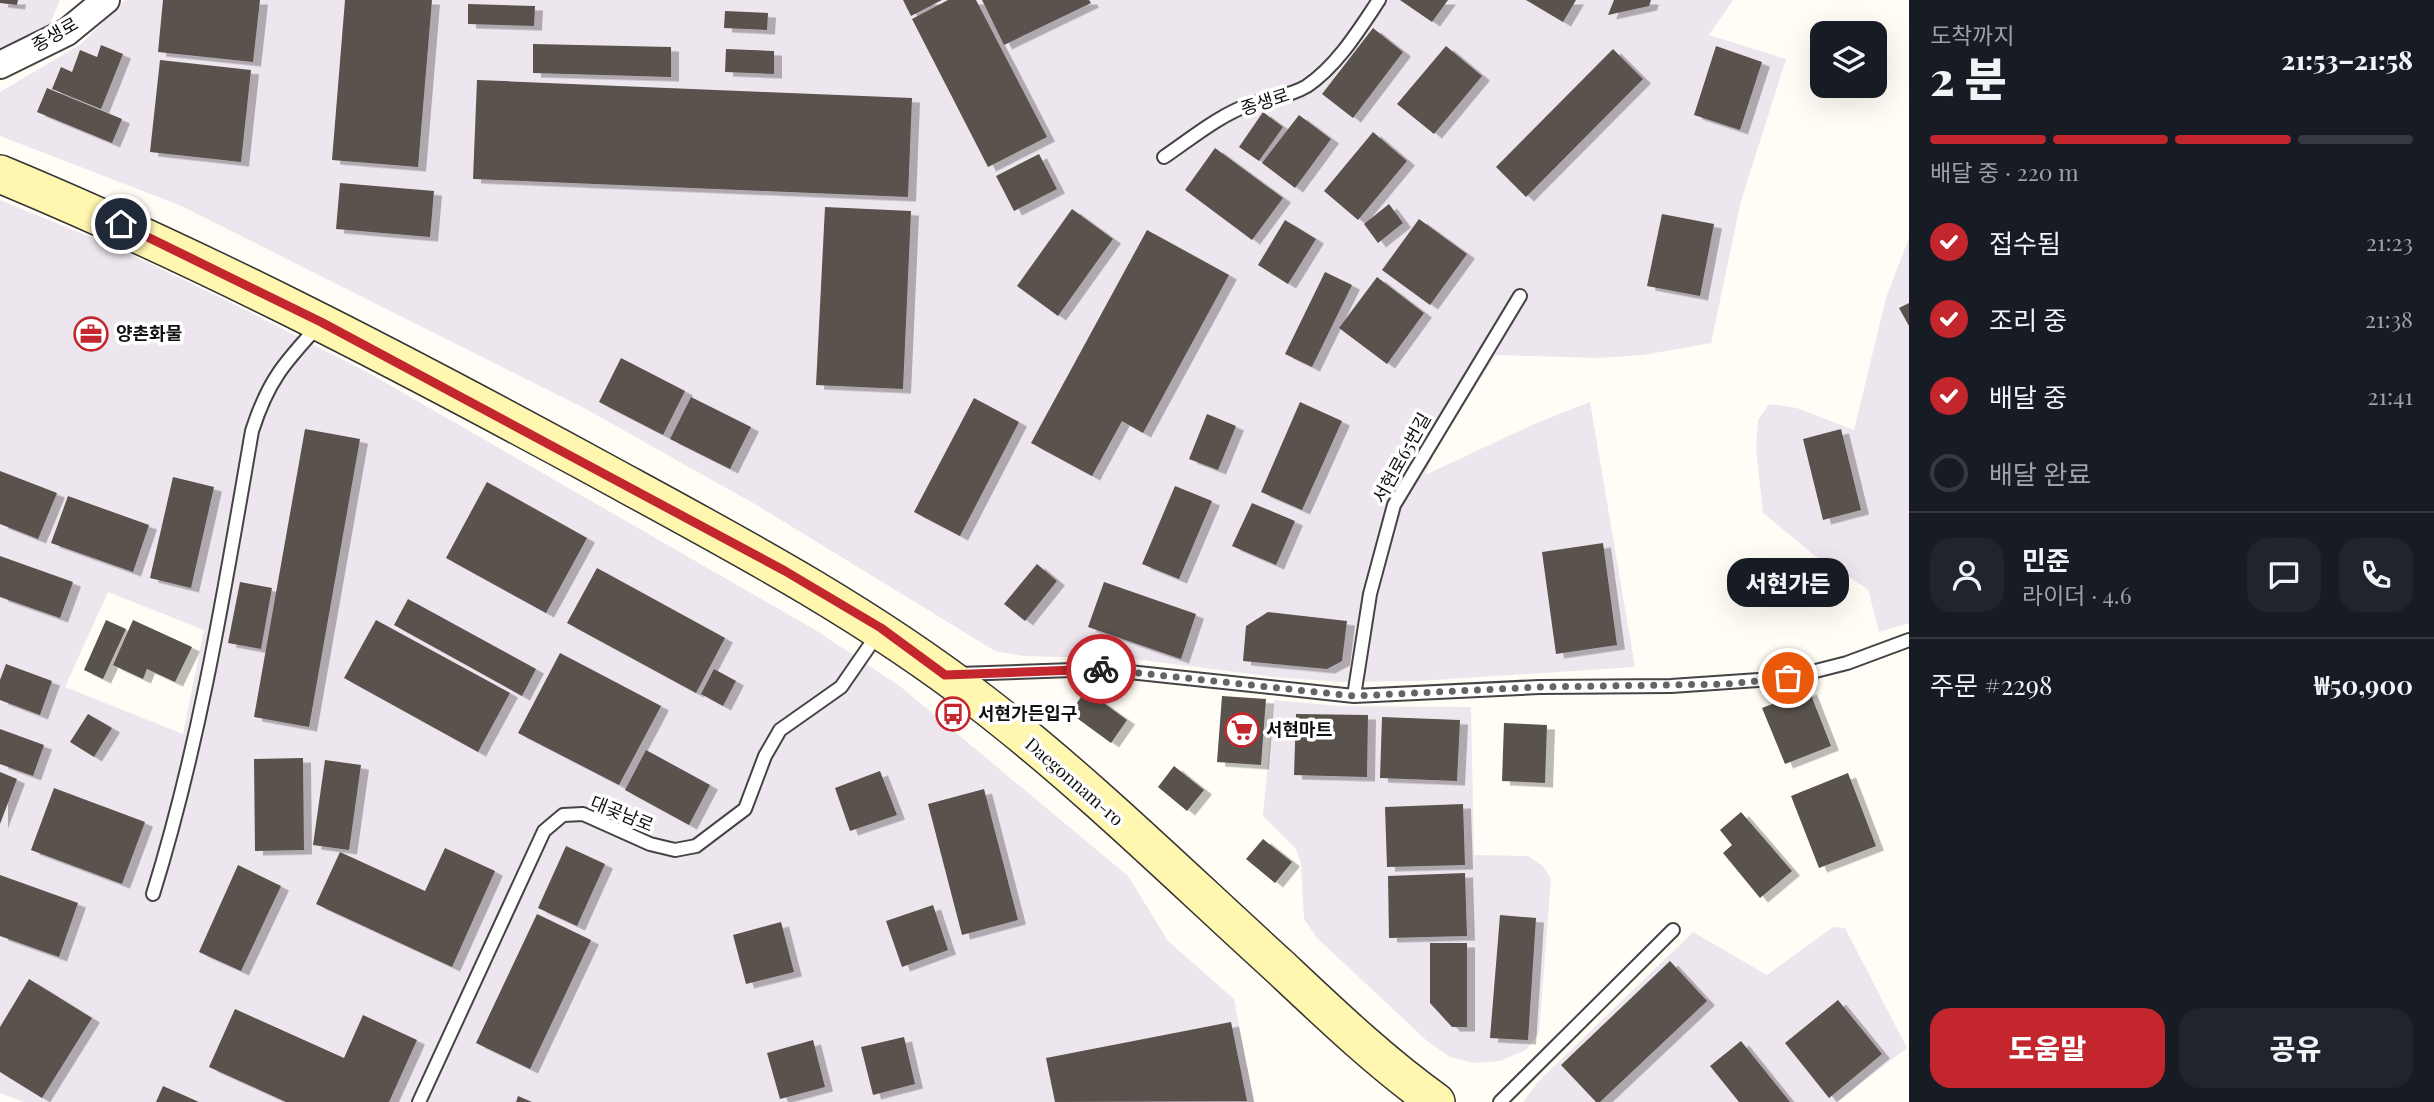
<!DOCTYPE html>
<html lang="ko">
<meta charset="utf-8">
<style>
body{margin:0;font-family:"Playfair Display","Noto Sans KR",serif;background:#20242c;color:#f1f3f6;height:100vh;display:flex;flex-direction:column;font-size:26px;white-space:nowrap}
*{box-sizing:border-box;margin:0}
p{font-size:23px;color:#9ea1a6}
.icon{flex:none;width:38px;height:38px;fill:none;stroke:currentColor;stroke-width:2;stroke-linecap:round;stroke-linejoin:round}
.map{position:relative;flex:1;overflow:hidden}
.details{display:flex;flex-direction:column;background:#171b24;width:525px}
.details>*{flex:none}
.fabs{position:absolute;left:1810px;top:21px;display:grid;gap:14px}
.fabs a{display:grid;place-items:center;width:77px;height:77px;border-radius:14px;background:#171b24;box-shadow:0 7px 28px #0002;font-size:35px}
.pin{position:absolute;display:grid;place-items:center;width:60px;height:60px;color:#fff;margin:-30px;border:4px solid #fff;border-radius:50%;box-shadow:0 2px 7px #0007}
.courier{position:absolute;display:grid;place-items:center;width:70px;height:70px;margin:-35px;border:5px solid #c4262e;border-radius:50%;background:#fff;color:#222;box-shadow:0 2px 9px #0007}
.bubble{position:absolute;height:49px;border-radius:21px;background:#171b24;box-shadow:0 7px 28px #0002;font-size:23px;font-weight:800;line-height:49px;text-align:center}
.summary em{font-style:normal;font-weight:800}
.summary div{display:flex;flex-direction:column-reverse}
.summary{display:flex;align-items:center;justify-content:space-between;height:119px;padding:0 21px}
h1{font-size:46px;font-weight:800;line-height:52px}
.bar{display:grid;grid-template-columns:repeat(4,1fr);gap:10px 7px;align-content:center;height:84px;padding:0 21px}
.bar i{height:9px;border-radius:5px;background:#363941}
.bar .selected{background:#c4262e}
.bar p{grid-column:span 4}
.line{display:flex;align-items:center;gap:18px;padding:0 21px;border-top:2px solid #363941}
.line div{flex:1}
.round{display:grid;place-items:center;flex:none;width:74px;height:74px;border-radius:21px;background:#20242c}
ol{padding:0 21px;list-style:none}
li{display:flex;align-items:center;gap:21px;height:77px}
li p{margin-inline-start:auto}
li .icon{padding:7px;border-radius:50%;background:#c4262e;color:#fff;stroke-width:4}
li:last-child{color:#9ea1a6}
li i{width:38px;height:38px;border:4px solid #363941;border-radius:50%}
.button{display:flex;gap:14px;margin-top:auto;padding:14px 21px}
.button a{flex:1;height:80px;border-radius:21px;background:#c4262e;color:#fff;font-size:28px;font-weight:800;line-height:80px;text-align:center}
.button a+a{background:#20242c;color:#f1f3f6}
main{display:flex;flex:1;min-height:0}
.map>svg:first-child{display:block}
</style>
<main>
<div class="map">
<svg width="1909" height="1102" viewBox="0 0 1909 1102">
<defs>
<filter id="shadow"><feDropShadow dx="8" dy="4.5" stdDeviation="0" flood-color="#0004"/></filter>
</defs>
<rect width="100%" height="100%" fill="#fffdf5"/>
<path fill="#eee6ef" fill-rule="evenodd" d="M0,0H60L49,26L0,49Z
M125,0H1733L1709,35L1786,59L1741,201L1711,343L1644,355L1597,358L1496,355L1437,446L1425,475L1534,424L1590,402L1635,667L1420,681L1340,682L1273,677L1134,659L1023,656L995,651L758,506L584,408L179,205L0,136V92L81,44Z
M0,200L110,245L228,301L367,372L817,631L901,687L1128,876L1168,941L1234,999L1254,1102H23L0,1093ZM108,592L204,630L183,734L65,687Z
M1909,238V623L1879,632L1868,589L1814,555L1763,513L1756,449L1758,420L1769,404L1797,408L1854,430L1886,298Z
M1274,700L1339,706L1471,707L1474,855L1528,856L1543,866L1551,879L1539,1033L1526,1050L1500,1061L1474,1063L1450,1057L1426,1040L1317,938L1304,919L1301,864L1296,849L1263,816Z
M1833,927L1845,928L1907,1048L1836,1102H1523L1538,1082L1693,932L1767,975Z"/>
<path fill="#5a524d" filter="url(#shadow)" d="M0,0H18L17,5L0,3Z
M163,0H260L253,62L158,52Z
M345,0H432L418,167L332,160Z
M903,0H942L911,16Z
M948,0H976L1047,137L988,167L912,19Z
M982,0H1089L1091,3L1004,45Z
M1400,0H1448L1432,22Z
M1526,0H1576L1563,22Z
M1614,0H1651L1649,6L1608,15Z
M468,4L535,6L534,26L468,24Z
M725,11L768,13L767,30L724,28Z
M1373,28L1403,52L1353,118L1322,94Z
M533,44L671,47V77L533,73Z
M101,45L123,54L101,109L52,89L61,67L72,72L80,50L97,57Z
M1446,46L1482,76L1434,134L1397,104Z
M1716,46L1762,62L1740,130L1694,115Z
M726,49L774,51V74L725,72Z
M1613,49L1643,79L1526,197L1496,167Z
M160,60L251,70L241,162L150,152Z
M477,80L912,98L908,197L473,179Z
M47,88L122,119L112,143L37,112Z
M1263,112L1283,127L1259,161L1239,147Z
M1299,115L1331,139L1295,188L1262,163Z
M1373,132L1407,161L1358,220L1324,191Z
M1215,148L1283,198L1252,240L1185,190Z
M1039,154L1057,189L1014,211L996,176Z
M340,183L434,191L430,237L336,229Z
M1389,204L1403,223L1378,243L1364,224Z
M825,207L911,211L903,389L816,385Z
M1072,209L1113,239L1058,316L1017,286Z
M1662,214L1714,224L1700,296L1647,286Z
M1419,219L1467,254L1430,305L1382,270Z
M1285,220L1316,239L1288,284L1258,265Z
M1147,230L1229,275L1143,433L1122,421L1092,476L1031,443Z
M1325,272L1352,285L1312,367L1285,354Z
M1377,277L1424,313L1387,364L1339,328Z
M1909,303V326L1899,308Z
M621,358L685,391L663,435L599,402Z
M691,397L751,427L730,469L670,439Z
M974,398L1019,422L960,536L914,512Z
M1300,402L1342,421L1302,510L1261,492Z
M1207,414L1236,426L1218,470L1189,459Z
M305,429L360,439L309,727L254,717Z
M1841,429L1861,510L1823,520L1803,439Z
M0,471L57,493L38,539L0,524Z
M173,477L214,487L191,588L150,578Z
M487,482L587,538L546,613L446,558Z
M1175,486L1212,501L1179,579L1142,564Z
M68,496L149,525L133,572L51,543Z
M1252,503L1295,521L1276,565L1232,546Z
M1603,543L1617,645L1556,654L1542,552Z
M0,556L73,582L60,618L0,597Z
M1037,564L1057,581L1025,621L1004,604Z
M597,568L725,638L696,693L567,623Z
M240,582L272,588L261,649L228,643Z
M1104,582L1196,614L1181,659L1088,627Z
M408,599L536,669L522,696L394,625Z
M1268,612L1347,621L1342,661L1327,669L1243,661L1246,626Z
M106,620L126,629L103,679L84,670Z
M133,620L192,647L175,682L147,669L143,679L113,665Z
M376,620L510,693L478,752L344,678Z
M560,653L661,706L619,785L518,733Z
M6,664L52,681L40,715L0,700V680Z
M714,669L736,681L723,706L701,694Z
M1086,690L1127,720L1111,743L1070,713Z
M1809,690L1831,746L1785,764L1762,708Z
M1222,696L1266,699L1261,765L1217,762Z
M88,714L112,728L94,757L70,742Z
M1296,714L1368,715L1367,777L1294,775Z
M1382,717L1460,720L1457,781L1380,778Z
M1504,723L1547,725L1545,783L1502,781Z
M0,729L44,745L33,776L0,764Z
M646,750L710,785L689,825L625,790Z
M303,758L304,850L255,851L254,759Z
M325,760L361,765L349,850L313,845Z
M1174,766L1204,790L1187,811L1158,787Z
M880,771L897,815L850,831L835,788Z
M0,772L17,779L0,824Z
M1848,773L1876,846L1819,868L1791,796Z
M54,788L145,822L122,884L31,850Z
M984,789L1018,920L962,935L928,804Z
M1463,804L1465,865L1387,867L1385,807Z
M1741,812L1792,871L1760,898L1723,853L1732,845L1720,830Z
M1263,839L1292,862L1275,883L1246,859Z
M566,846L605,864L577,926L538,908Z
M445,848L495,871L452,967L316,904L340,852L425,891Z
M238,865L281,886L241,971L199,952Z
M1465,873L1467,936L1389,938L1388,876Z
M0,875L78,903L59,957L0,936Z
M933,905L948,950L902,967L886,921Z
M537,914L591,940L530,1069L476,1043Z
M1500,915L1536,918L1528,1040L1490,1038Z
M781,922L794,972L746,984L733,935Z
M1430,943H1467V1027H1452L1430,1003Z
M1670,961L1707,1001L1600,1102H1596L1561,1065Z
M29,979L92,1018L42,1098L0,1072V1027Z
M1838,1000L1882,1054L1829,1098L1785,1043Z
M235,1009L344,1058L363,1015L417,1040L389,1102H286L209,1067Z
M1231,1022L1247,1101L1055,1102L1046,1058Z
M904,1037L915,1084L873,1095L861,1047Z
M813,1040L825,1087L780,1099L767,1053Z
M1741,1041L1790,1102H1739L1710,1066Z
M163,1086L199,1102H156Z
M518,1096L532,1102H516Z"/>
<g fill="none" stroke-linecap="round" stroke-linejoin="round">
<defs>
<path id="lane" d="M1164,157C1192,138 1219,115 1251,104C1270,97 1289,97 1307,86C1337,66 1359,30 1379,0
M959,674L1101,669L1354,696L1539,687L1671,686L1788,678L1847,663L1909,640
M1354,696L1370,594L1394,505L1520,296
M153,894C200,743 225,587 252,431C268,381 284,363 319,325
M419,1102L544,831L563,815L583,814L650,844L675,850L696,846L745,809L765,756L780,730L841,687L879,632
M1500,1102L1673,930"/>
<path id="street" d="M0,65L67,32L106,0"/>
<path id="secondary" d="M0,174C200,257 392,357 582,460C719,535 857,606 981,702C1086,783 1181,877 1279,966C1329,1013 1380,1062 1436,1102"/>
</defs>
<use href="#lane" stroke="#444" stroke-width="16"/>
<use href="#street" stroke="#444" stroke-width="30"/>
<use href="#secondary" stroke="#333" stroke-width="40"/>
<use href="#lane" stroke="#fff" stroke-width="12"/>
<use href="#street" stroke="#fff" stroke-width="26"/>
<use href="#secondary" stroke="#fff6b0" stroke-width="37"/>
</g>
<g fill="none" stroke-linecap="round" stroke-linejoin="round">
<path stroke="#646461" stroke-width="7" stroke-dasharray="0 12.6" d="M1101,669L1354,696L1539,687L1728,684L1788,678"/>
<path stroke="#c4262e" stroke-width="9" d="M121,224L321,322L785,571L881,628L945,675L1101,669"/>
</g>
<defs>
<symbol id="office-ring" viewBox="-11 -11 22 22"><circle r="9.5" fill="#fff" stroke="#c4262e" stroke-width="1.5"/><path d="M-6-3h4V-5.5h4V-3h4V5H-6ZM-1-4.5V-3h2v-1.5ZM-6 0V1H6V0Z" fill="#c4262e"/></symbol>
<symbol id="bus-ring" viewBox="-11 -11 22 22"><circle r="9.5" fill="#fff" stroke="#c4262e" stroke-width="1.5"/><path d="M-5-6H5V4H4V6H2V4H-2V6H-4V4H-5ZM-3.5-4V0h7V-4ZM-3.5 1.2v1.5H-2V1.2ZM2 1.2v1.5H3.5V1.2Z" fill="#c4262e"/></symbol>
<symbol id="supermarket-ring" viewBox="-11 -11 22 22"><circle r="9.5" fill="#fff" stroke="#c4262e" stroke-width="1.5"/><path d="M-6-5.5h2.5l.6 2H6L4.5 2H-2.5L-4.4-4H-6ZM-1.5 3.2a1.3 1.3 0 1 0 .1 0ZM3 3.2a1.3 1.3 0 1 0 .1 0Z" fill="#c4262e"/></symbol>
</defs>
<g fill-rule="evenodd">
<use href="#office-ring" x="72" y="315" width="38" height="38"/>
<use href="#bus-ring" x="934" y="695" width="38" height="38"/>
<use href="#supermarket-ring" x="1223" y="711" width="38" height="38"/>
</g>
<g text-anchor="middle" stroke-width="7" stroke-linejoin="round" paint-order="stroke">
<g font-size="18" fill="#111" stroke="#fff">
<text transform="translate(55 35) rotate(-30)" y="6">종생로</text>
<text transform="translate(1265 102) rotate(-18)" y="6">종생로</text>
<text transform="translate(1402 458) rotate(-61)" y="6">서현로65번길</text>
<text transform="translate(1074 782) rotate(41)" y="6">Daegonnam-ro</text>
<text transform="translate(622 814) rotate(22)" y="6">대곶남로</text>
</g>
<g font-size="18" font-weight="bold" fill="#111" stroke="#fff" text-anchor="start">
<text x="116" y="340">양촌화물</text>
<text x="978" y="720">서현가든입구</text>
<text x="1266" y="736">서현마트</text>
</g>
</g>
</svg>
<div class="fabs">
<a><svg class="icon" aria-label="layers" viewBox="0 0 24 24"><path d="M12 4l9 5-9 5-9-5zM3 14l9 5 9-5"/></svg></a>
</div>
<div class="pin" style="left:1788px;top:678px;background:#ea580c"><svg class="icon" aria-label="bag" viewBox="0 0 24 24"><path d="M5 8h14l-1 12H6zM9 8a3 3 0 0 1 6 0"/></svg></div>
<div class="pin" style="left:121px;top:224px;background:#1f2937"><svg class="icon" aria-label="home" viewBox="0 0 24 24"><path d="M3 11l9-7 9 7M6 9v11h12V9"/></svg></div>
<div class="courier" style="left:1101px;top:669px"><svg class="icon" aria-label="bike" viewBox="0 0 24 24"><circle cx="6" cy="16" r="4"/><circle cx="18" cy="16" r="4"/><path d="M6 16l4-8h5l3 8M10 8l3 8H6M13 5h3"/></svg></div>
<div class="bubble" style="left:1727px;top:558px;width:122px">서현가든</div>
</div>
<section class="details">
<div class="summary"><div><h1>2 분</h1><p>도착까지</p></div><em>21:53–21:58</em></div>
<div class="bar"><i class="selected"></i><i class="selected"></i><i class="selected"></i><i></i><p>배달 중 · 220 m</p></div>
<ol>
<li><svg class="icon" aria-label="check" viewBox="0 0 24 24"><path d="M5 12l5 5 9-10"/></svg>접수됨<p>21:23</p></li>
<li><svg class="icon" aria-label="check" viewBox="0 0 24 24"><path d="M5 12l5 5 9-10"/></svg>조리 중<p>21:38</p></li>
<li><svg class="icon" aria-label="check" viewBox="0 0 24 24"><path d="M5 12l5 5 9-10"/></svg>배달 중<p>21:41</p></li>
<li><i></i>배달 완료</li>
</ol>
<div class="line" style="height:126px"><a class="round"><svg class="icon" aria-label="person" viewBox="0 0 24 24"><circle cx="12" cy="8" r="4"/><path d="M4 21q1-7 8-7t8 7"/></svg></a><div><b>민준</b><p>라이더 · 4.6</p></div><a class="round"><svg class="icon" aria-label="chat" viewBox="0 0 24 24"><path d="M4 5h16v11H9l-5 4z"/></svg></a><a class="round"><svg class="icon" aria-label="phone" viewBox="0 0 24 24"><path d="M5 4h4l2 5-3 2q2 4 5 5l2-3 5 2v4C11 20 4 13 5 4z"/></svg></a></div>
<div class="line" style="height:91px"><div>주문 #2298</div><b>₩50,900</b></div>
<div class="button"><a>도움말</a><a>공유</a></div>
</section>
</main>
